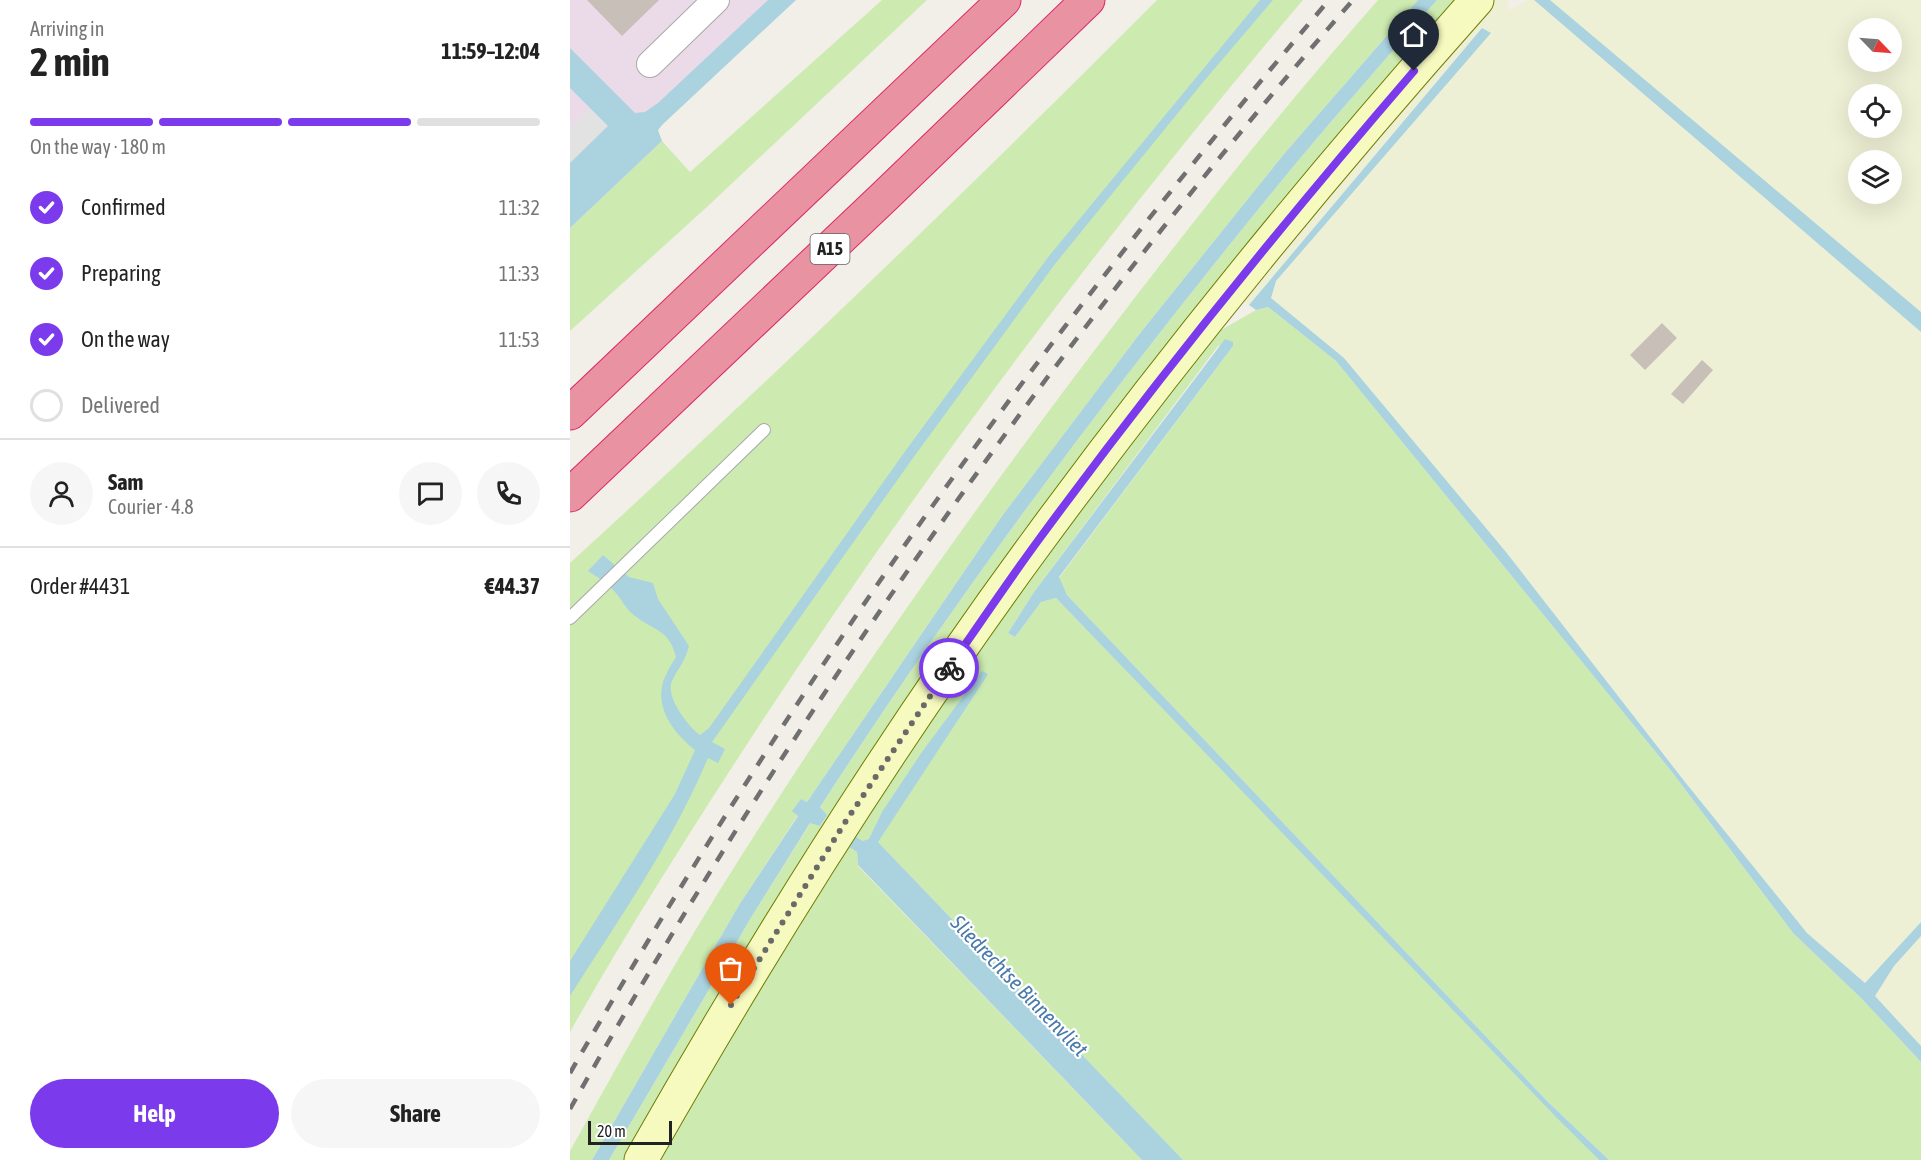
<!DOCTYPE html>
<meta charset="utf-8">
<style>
body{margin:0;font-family:"Asap Condensed",sans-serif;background:#f6f6f6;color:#222;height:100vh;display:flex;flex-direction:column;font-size:22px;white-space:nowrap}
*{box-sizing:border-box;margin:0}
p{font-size:20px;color:#767676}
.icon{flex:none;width:33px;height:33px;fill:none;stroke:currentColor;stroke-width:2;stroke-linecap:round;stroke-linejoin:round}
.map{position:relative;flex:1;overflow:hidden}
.panel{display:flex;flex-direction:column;background:#fff;width:570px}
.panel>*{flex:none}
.needle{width:39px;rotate:115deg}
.tools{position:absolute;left:1278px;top:18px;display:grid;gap:12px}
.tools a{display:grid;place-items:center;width:54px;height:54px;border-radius:50%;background:#fff;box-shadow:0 6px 24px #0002;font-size:30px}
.scale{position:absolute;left:18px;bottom:15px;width:84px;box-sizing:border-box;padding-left:6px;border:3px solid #222;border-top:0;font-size:16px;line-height:21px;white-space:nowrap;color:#222;-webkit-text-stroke:4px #fff;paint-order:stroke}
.pin{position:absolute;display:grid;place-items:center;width:51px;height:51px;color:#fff;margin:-62px -26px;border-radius:50% 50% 50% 0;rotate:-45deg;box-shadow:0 0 6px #0007}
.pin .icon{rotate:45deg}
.courier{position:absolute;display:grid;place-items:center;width:60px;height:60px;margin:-30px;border:4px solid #7c3aed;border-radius:50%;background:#fff;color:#222;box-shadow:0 2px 8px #0007}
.overview em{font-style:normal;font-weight:700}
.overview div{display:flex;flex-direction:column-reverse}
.overview{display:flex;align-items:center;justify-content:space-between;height:102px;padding:0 30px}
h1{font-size:39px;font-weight:700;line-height:45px}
.bar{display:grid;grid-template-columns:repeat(4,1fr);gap:9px 6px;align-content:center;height:72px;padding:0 30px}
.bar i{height:8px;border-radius:4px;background:#e0e0e0}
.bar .selected{background:#7c3aed}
.bar p{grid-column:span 4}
.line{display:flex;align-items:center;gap:15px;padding:0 30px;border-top:2px solid #e0e0e0}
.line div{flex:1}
.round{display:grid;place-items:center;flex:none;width:63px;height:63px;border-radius:32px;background:#f6f6f6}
ol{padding:0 30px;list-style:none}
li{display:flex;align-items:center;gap:18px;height:66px}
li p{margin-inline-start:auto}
li .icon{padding:6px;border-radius:50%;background:#7c3aed;color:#fff;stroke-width:4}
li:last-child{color:#767676}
li i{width:33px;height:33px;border:3px solid #e0e0e0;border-radius:50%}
.cta{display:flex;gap:12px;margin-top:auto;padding:12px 30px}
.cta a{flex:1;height:69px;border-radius:36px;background:#7c3aed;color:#fff;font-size:24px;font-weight:700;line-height:69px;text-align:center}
.cta a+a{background:#f6f6f6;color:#222}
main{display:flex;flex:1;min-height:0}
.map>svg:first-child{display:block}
</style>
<main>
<section class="panel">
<div class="overview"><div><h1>2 min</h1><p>Arriving in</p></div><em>11:59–12:04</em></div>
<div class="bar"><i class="selected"></i><i class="selected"></i><i class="selected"></i><i></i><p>On the way · 180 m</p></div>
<ol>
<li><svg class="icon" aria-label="check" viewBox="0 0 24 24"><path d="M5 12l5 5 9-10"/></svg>Confirmed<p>11:32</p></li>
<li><svg class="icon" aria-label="check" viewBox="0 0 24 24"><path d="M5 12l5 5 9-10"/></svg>Preparing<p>11:33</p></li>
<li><svg class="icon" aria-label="check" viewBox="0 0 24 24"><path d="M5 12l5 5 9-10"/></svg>On the way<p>11:53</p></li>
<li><i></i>Delivered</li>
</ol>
<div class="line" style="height:108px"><a class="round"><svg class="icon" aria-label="person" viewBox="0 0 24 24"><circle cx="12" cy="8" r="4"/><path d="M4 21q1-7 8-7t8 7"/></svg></a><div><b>Sam</b><p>Courier · 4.8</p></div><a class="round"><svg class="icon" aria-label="chat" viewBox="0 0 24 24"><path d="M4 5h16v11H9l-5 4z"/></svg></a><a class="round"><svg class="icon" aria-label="phone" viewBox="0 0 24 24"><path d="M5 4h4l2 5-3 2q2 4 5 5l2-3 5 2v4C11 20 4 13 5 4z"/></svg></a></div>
<div class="line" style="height:78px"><div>Order #4431</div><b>€44.37</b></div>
<div class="cta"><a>Help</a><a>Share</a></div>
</section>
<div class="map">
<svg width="1351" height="1160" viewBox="0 0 1351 1160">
<rect width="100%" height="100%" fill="#f2efe9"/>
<path fill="#ebdbe8" d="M0,0H217L0,203Z"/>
<path fill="#eef0d5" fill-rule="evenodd" d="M925,0H939L937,3L940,10L958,0H964L1351,332V922L1295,983L1237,933L1115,782L936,552L774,358L700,298L706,281L920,33L912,28L679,305L668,298Z
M980,0H1351V312L1147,141ZM1288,28H1322V62H1288ZM1288,94H1322V128H1288ZM1288,160H1322V194H1288Z
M1351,936V1046L1305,996L1324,966Z"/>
<path fill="#cdebb0" d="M312,0H357L138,206L0,331V228L92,141L120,172Z
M587,0H733C530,240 341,491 170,755C111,846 53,938 0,1032V563C200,380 396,192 587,0Z
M808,0H848L714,154L571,332L432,516L237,802L231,799L228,815L169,905L22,1160H0V1151C48,1065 96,977 148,893C255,721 372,554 493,392C594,258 697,126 808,0Z
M867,0H889L259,816L55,1160H39L182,916L241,822L250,826L257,815L250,807L265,784C406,568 563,361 727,162C773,107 820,54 867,0Z
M698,307L766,361L1102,772L1223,933L1291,998L1351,1062V1160H1039L978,1102L497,595L489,578L663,346V342L648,346L464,592L438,633L445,637L471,602L486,598L1029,1160H613L308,842L293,841L283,835L425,624L639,337L686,310Z
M276,845L287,852L288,866L572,1160H86Z"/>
<path fill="#e2e2e2" d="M21,108L38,126L0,163V128Z"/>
<path fill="#aad3df" d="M198,0H226L92,125L88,130L92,141L0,228V163L38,126L0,88V48L65,113L75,112L88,103Z
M690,0H703L634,81L485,264L343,458L142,742L155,749L148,763L138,758C102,843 50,918 0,996V961L105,794L125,750C105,734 85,710 93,682C96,673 101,665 106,657C99,629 84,631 65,616C55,609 52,599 44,591C37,583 27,577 18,571L33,555L59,577L83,583L88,599L119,646C115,662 108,668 102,681C95,697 118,726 130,735L139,728L336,450L479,256Z
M848,0H867C820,54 773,107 727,162C563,361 406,568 265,784L250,807L257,815L250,826L240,823L182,916L39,1160H22L169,905L228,816L222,811L231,799L237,802L432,516L571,332L714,154Z
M964,0H980L1351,312V332Z
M912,28L921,33L706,281L701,298L774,358L936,552L1115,782L1237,933L1295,983L1351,922V936L1324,966L1305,996L1351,1046V1062L1291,998L1223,933L1102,772L766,361L698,307L686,310L679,305Z
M655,339L663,342V346L489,577L497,595L978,1102L1039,1160H1029L986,1117L486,598L471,602L445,637L438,633L464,592Z
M412,671L418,674L413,682L308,842L613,1160H572L288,865L287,852L276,845L283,835L293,841L299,839L312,812L352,752Z"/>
<path fill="#c7bfb8" d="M17,0H89L52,36Z
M1092,323L1107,338L1075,370L1060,355Z
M1132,360L1143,370L1113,404L1101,394Z"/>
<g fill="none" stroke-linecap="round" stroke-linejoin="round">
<defs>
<path id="lane" d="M0,618L194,430"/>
<path id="street" d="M80,64L146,0"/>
<path id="secondary" d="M71,1160C192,947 322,739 467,542C605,354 752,174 907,0"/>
<path id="highway" d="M0,413L434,0
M0,495L315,196L518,0"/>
</defs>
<use href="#lane" stroke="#a9a9a9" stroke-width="14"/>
<use href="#street" stroke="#a9a9a9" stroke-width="28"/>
<use href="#secondary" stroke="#707d05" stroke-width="35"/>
<use href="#highway" stroke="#dc2a67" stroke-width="35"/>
<use href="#lane" stroke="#fff" stroke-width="12"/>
<use href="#street" stroke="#fff" stroke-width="26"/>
<use href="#secondary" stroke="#f7fabf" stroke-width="33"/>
<use href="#highway" stroke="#e892a2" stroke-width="33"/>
<path stroke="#707070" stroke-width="4.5" stroke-dasharray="12 12" stroke-linecap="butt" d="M0,1073C86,924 177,778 273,635C422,414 586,203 759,0
M0,1109C222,715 485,341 783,0"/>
</g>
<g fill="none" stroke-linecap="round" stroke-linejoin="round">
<path stroke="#6b6a68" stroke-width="6" stroke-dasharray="0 10.8" d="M161,1005L274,824L379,668"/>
<path stroke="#7c3aed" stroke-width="8" d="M379,668C408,626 437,583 467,542C586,380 713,223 844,71"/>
</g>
<g text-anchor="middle" stroke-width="4.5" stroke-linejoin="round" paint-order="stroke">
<rect fill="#fff" stroke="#646464" stroke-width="1.5" x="240.5" y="234" width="39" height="30" rx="4.5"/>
<g font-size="18" font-weight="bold" fill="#222">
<text x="260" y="255">A15</text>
</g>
<g font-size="21" font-style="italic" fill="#4a7aab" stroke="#fff">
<text transform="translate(449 986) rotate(46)" y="7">Sliedrechtse Binnenvliet</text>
</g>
</g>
</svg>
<div class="tools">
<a><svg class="needle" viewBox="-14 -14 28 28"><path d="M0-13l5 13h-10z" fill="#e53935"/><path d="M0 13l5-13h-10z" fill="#767676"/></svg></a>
<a><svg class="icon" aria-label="locate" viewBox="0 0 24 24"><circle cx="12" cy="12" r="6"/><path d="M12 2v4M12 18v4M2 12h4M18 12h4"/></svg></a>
<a><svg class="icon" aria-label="layers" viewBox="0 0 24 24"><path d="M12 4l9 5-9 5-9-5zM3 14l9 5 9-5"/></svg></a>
</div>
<div class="scale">20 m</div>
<div class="pin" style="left:161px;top:1005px;background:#ea580c"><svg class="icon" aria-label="bag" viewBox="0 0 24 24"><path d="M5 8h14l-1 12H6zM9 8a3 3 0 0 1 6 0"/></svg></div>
<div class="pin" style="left:844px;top:71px;background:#1f2937"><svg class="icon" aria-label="home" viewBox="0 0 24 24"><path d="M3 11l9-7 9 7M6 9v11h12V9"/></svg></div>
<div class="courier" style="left:379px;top:668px"><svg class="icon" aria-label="bike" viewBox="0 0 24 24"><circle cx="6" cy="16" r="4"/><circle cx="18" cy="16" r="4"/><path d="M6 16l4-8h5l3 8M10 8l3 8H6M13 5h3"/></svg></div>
</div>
</main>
